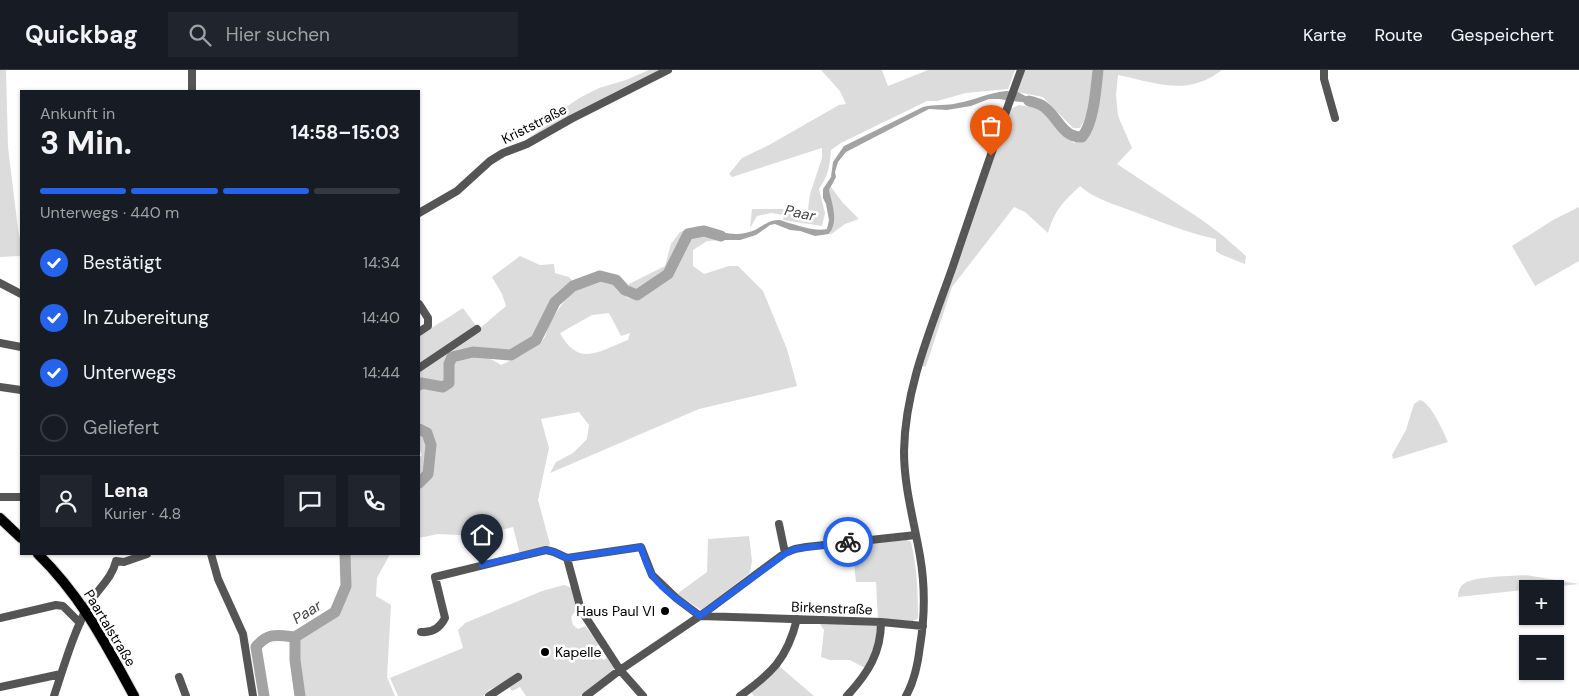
<!DOCTYPE html>
<html lang="de">
<meta charset="utf-8">
<style>
body{margin:0;font-family:"DM Sans",sans-serif;background:#20242c;color:#f1f3f6;height:100vh;display:flex;flex-direction:column;font-size:19px;white-space:nowrap}
*{box-sizing:border-box;margin:0}
p{font-size:16px;color:#9ea1a6}
.icon{flex:none;width:28px;height:28px;fill:none;stroke:currentColor;stroke-width:2;stroke-linecap:round;stroke-linejoin:round}
.map{position:relative;flex:1;overflow:hidden}
.details{position:absolute;left:20px;top:20px;width:400px;height:465px;display:flex;flex-direction:column;background:#171b24;border-radius:0px;box-shadow:0 1px 4px #0004}
.details>*{flex:none}
.buttons{position:absolute;left:1519px;top:510px;display:grid;gap:10px}
.buttons a{display:grid;place-items:center;width:45px;height:45px;border-radius:0px;background:#171b24;box-shadow:0 1px 4px #0004;font-size:25px}
.pin{position:absolute;display:grid;place-items:center;width:42px;height:42px;color:#fff;margin:-51px -21px;border-radius:50% 50% 50% 0;rotate:-45deg;box-shadow:0 0 5px #0007}
.pin .icon{rotate:45deg}
.courier{position:absolute;display:grid;place-items:center;width:50px;height:50px;margin:-25px;border:4px solid #2563eb;border-radius:50%;background:#fff;color:#222;box-shadow:0 1px 6px #0007}
.summary em{font-style:normal;font-weight:700}
.summary div{display:flex;flex-direction:column-reverse}
.summary{display:flex;align-items:center;justify-content:space-between;height:85px;padding:0 20px}
h1{font-size:32px;font-weight:700;line-height:38px}
.bar{display:grid;grid-template-columns:repeat(4,1fr);gap:8px 5px;align-content:center;height:60px;padding:0 20px}
.bar i{height:6px;border-radius:4px;background:#363941}
.bar .on{background:#2563eb}
.bar p{grid-column:span 4}
.line{display:flex;align-items:center;gap:12px;padding:0 20px;border-top:1px solid #363941}
.line div{flex:1}
.round{display:grid;place-items:center;flex:none;width:52px;height:52px;border-radius:0px;background:#20242c}
ol{padding:0 20px;list-style:none}
li{display:flex;align-items:center;gap:15px;height:55px}
li p{margin-inline-start:auto}
li .icon{padding:5px;border-radius:50%;background:#2563eb;color:#fff;stroke-width:4}
li:last-child{color:#9ea1a6}
li i{width:28px;height:28px;border:2px solid #363941;border-radius:50%}
header{display:flex;align-items:center;gap:30px;box-sizing:border-box;height:70px;padding:0 25px;background:#171b24;border-bottom:1px solid #363941}
header strong{font-size:24px}
nav{display:flex;gap:28px;margin-inline-start:auto;font-size:18px}
.search{width:350px;height:45px;background:#20242c;display:flex;align-items:center;gap:12px;box-sizing:border-box;padding:0 18px;border-radius:0px;color:#9ea1a6;font-size:19px}
.map>svg:first-child{display:block}
</style>
<header>
<strong>Quickbag</strong>
<div class="search"><svg class="icon" aria-label="search" viewBox="0 0 24 24"><circle cx="10" cy="10" r="6"/><path d="M15 15l6 6"/></svg>Hier suchen</div>
<nav><a>Karte</a><a>Route</a><a>Gespeichert</a></nav>
</header>
<div class="map">
<svg width="1579" height="626" viewBox="0 0 1579 626">
<rect width="100%" height="100%" fill="#fff"/>
<path fill="#dcdcdc" fill-rule="evenodd" d="M0,0H6L8,77L18,159L21,174V186L0,187Z
M649,0H660L586,37L535,67L520,74L547,55L560,41L581,27L599,18L626,10Z
M821,0H882L888,16L928,0H1015L1008,19L966,23L937,31H927L841,73L831,80C830,95 828,106 819,119L825,143L822,156L783,150L784,145L771,143L757,146L750,158L752,139H808L810,124L822,88V78L732,107L729,104L742,88L769,75L839,35L846,34L840,21Z
M1024,0H1092C1092,20 1091,41 1080,58H1073L1043,27L1017,22Z
M1102,0H1222C1187,27 1157,13 1118,5L1116,25L1118,46L1132,78L1117,94L1202,150L1222,165L1246,186L1245,194L1220,184L1216,181V169C1187,163 1159,151 1132,141C1114,134 1094,129 1080,116C1062,133 1055,140 1048,163L1025,142L1014,137L952,217L926,296L923,297L922,293L1003,59L1005,57L1010,39L1019,35L1035,38L1048,45L1061,62L1074,73C1077,71 1082,69 1085,67C1096,56 1099,16 1102,0Z
M831,117L843,133L859,149L845,154L830,165L834,145L829,120Z
M1579,137V191L1535,216L1512,176L1553,150Z
M698,156L709,159L705,165L723,170L707,171L693,180V196L704,204L729,196H738L763,221L787,279L797,316L699,339L550,403L556,392L573,383L587,369L589,355L579,342L541,349L549,378L538,430L550,474L549,477L520,484L513,457L477,466L438,464L419,468V388L422,385L419,378V361L425,365L429,378L435,375L433,363L419,354V321L421,316L444,322C462,313 449,303 455,289C475,285 483,283 501,295C515,288 530,282 541,272C547,267 546,260 549,255C560,235 582,201 610,211C618,214 622,224 629,229V214L665,196L671,174L680,162ZM609,243L621,266L630,263L628,270C599,281 579,298 560,263L592,245Z
M520,186L540,195L554,194L555,203L569,207L573,212L555,230L535,267L510,280L498,282L482,278L453,284L447,291L446,311L440,315L426,310L419,312V300L479,259L506,236L502,224L492,207Z
M463,238L477,257L419,296V266Z
M1420,330C1431,333 1443,361 1448,372L1393,389L1392,385L1406,360L1414,334Z
M749,466L752,491L750,503L701,540L677,524L707,502L708,469Z
M907,470L911,472C917,497 918,522 918,548L913,551L878,550L876,512H856L852,475Z
M348,484H390L377,508L376,526L391,535L387,607L395,626H305L296,572L339,540L349,518Z
M1526,505L1579,514L1458,527C1458,521 1460,516 1465,513C1476,506 1513,506 1526,505Z
M564,515L572,518L577,539L571,547L573,555L578,559L585,556L599,574L595,577L603,590L607,588L614,598L613,602L580,626H526L520,617L512,621L505,612L489,620L483,626H398L390,608L463,578L458,560L465,553L542,521Z
M819,553L877,556C877,572 872,583 865,598L850,590H830L821,587L824,560Z
M779,596L814,626H754L751,622Z"/>
<path fill="#a3a3a3" d="M1007,21L1018,22L1042,35L999,29H989L971,36L947,40L929,39L846,82L838,92L835,102L836,107L829,120C832,134 839,151 829,164L815,166L800,161L790,160L775,154L770,155L756,165L740,170H723L705,164L709,159C726,164 741,167 757,159C764,155 770,150 778,150C783,150 784,152 789,153C800,156 816,162 827,159L829,150L826,134L823,128V119L831,107L833,92L844,76L923,37C935,34 946,36 958,33C975,30 990,22 1007,21Z"/>
<g fill="none" stroke-linecap="round" stroke-linejoin="round">
<path stroke="#a3a3a3" stroke-width="11" d="M1029,31C1033,32 1037,33 1041,35C1057,43 1061,68 1082,67C1094,53 1096,18 1098,0
M419,315L421,313L443,317L449,313V294L452,287L473,282L511,285L536,270L555,232L573,216L600,206L616,210L625,220L637,225L668,204L688,164L704,161L721,166
M419,359L427,363L431,375L428,404L419,413
M264,626L256,577C268,562 278,565 295,567
M300,626L295,590V567L335,542L346,516L345,484"/>
<defs>
<path id="major" d="M0,448L21,468
M38,484C82,527 105,573 134,626"/>
</defs>
<use href="#major" stroke="#dbdbdb" stroke-width="12"/>
<path stroke="#555" stroke-width="8" d="M192,0V21
M1324,0V9L1335,48
M419,143L457,121L490,91L503,83L527,74L571,49L668,0
M0,213L21,224
M419,234L428,248V256L419,262
M0,273L21,277
M419,298L477,259
M0,317L21,320
M0,427H21
M779,454L785,483
M211,484L218,509L243,564L253,626
M567,488L641,477L652,505L676,528L700,546L881,552L923,556
M0,548L56,535L63,536L80,553
M421,562C432,563 440,558 445,548L435,507L546,480L554,482L567,488L581,540L620,600L643,626
M179,607L186,626
M0,617L61,604
M54,626C64,596 73,564 88,536C96,520 112,509 116,491L124,492L147,484
M489,626L518,607
M586,626L620,600L700,546L785,483L795,479L806,477L916,465
M740,626C772,603 787,589 797,549
M847,626C868,603 881,583 881,552
M906,626C915,610 918,594 920,576C925,546 925,515 920,486C914,451 904,417 904,381C905,317 932,256 953,196C975,131 997,65 1021,0"/>
<use href="#major" stroke="#000" stroke-width="10"/>
</g>
<g fill="none" stroke-linecap="round" stroke-linejoin="round">
<path stroke="#595959" stroke-width="5" stroke-dasharray="0 9" d="M848,472L916,465L905,405L904,381L907,347L918,294L991,86"/>
<path stroke="#2563eb" stroke-width="6" d="M482,495L546,480L554,482L567,488L641,477C644,486 646,495 651,503C662,522 684,533 700,546L785,484L795,479L848,472"/>
</g>
<g fill="#000" stroke="#fff" stroke-width="2">
<circle cx="665" cy="541" r="5"/>
<circle cx="545" cy="582" r="5"/>
</g>
<g text-anchor="middle" stroke-width="5" stroke-linejoin="round" paint-order="stroke">
<g font-size="14" fill="#000" stroke="#fff">
<text transform="translate(534 54) rotate(-27)" y="5">Kriststraße</text>
<text transform="translate(832 538) rotate(2)" y="5">Birkenstraße</text>
<text transform="translate(110 558) rotate(59)" y="5">Paartalstraße</text>
</g>
<g font-size="14" fill="#000" stroke="#fff" text-anchor="end">
<text x="655" y="546">Haus Paul VI</text>
<text x="555" y="587" text-anchor="start">Kapelle</text>
</g>
<g font-size="15" font-style="italic" fill="#444" stroke="#fff">
<text transform="translate(800 143) rotate(12)" y="5">Paar</text>
<text transform="translate(307 542) rotate(-32)" y="5">Paar</text>
</g>
</g>
</svg>
<div class="buttons">
<a>+</a>
<a>−</a>
</div>
<div class="pin" style="left:991px;top:86px;background:#ea580c"><svg class="icon" aria-label="bag" viewBox="0 0 24 24"><path d="M5 8h14l-1 12H6zM9 8a3 3 0 0 1 6 0"/></svg></div>
<div class="pin" style="left:482px;top:495px;background:#1f2937"><svg class="icon" aria-label="home" viewBox="0 0 24 24"><path d="M3 11l9-7 9 7M6 9v11h12V9"/></svg></div>
<div class="courier" style="left:848px;top:472px"><svg class="icon" aria-label="bike" viewBox="0 0 24 24"><circle cx="6" cy="16" r="4"/><circle cx="18" cy="16" r="4"/><path d="M6 16l4-8h5l3 8M10 8l3 8H6M13 5h3"/></svg></div>
<section class="details">
<div class="summary"><div><h1>3 Min.</h1><p>Ankunft in</p></div><em>14:58–15:03</em></div>
<div class="bar"><i class="on"></i><i class="on"></i><i class="on"></i><i></i><p>Unterwegs · 440 m</p></div>
<ol>
<li><svg class="icon" aria-label="check" viewBox="0 0 24 24"><path d="M5 12l5 5 9-10"/></svg>Bestätigt<p>14:34</p></li>
<li><svg class="icon" aria-label="check" viewBox="0 0 24 24"><path d="M5 12l5 5 9-10"/></svg>In Zubereitung<p>14:40</p></li>
<li><svg class="icon" aria-label="check" viewBox="0 0 24 24"><path d="M5 12l5 5 9-10"/></svg>Unterwegs<p>14:44</p></li>
<li><i></i>Geliefert</li>
</ol>
<div class="line" style="height:90px"><a class="round"><svg class="icon" aria-label="person" viewBox="0 0 24 24"><circle cx="12" cy="8" r="4"/><path d="M4 21q1-7 8-7t8 7"/></svg></a><div><b>Lena</b><p>Kurier · 4.8</p></div><a class="round"><svg class="icon" aria-label="chat" viewBox="0 0 24 24"><path d="M4 5h16v11H9l-5 4z"/></svg></a><a class="round"><svg class="icon" aria-label="phone" viewBox="0 0 24 24"><path d="M5 4h4l2 5-3 2q2 4 5 5l2-3 5 2v4C11 20 4 13 5 4z"/></svg></a></div>
</section>
</div>
